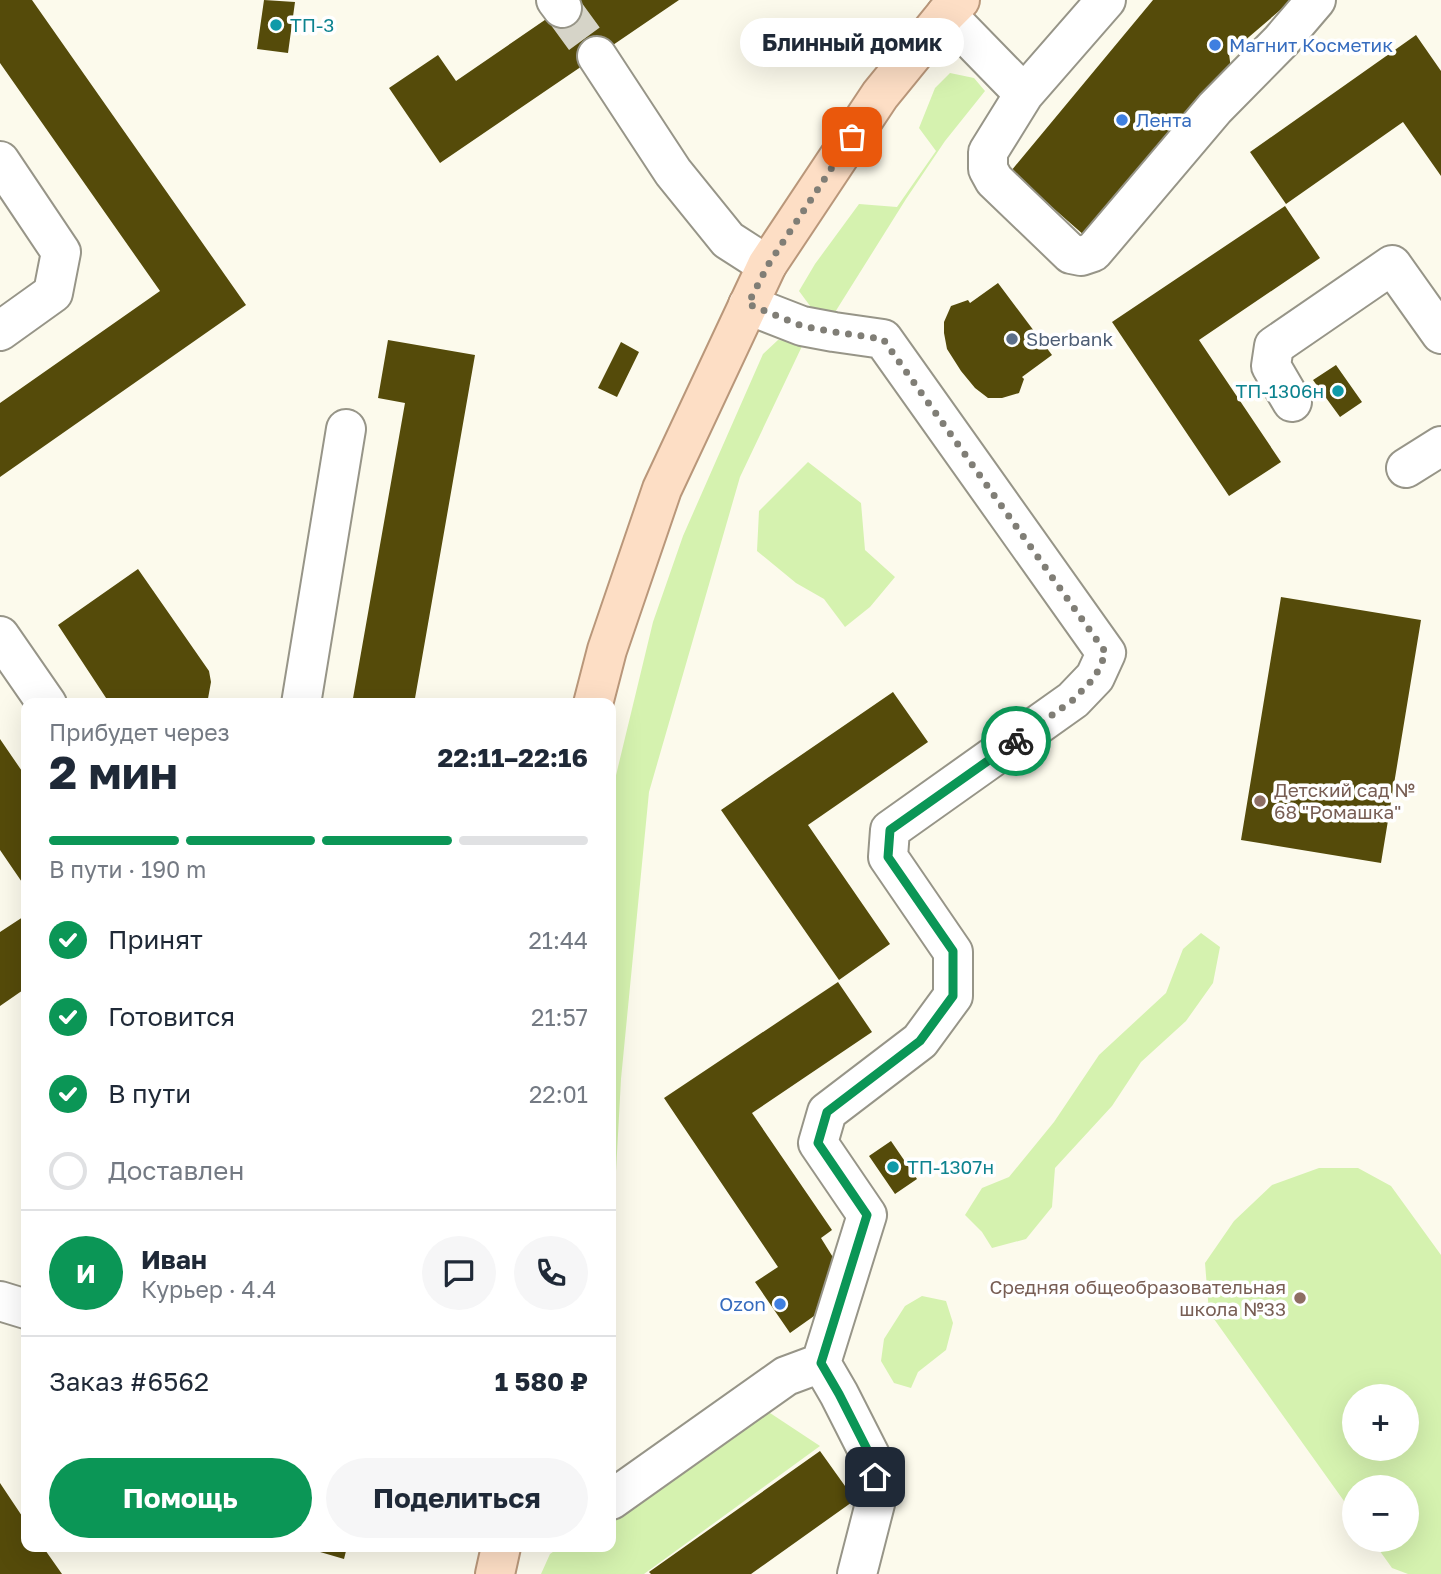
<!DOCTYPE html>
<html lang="ru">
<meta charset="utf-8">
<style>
body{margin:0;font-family:"Golos Text",sans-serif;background:#f6f6f7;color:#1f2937;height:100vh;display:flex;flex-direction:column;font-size:26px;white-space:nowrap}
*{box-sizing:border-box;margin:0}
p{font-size:23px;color:#747a83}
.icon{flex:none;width:38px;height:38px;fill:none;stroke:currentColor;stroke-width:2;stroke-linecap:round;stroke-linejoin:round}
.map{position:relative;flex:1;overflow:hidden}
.panel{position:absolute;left:21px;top:698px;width:595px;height:854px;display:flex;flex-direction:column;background:#fff;border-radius:14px;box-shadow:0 7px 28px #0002}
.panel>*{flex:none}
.tools{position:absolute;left:1342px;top:1384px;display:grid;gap:14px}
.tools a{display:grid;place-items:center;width:77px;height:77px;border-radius:50%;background:#fff;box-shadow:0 7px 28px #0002;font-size:35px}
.pin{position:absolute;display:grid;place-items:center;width:60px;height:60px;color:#fff;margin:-30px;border-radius:14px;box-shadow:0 4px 10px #0006}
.courier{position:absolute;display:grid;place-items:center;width:70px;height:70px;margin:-35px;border:5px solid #0b9656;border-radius:50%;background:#fff;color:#222;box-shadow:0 2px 9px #0007}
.bubble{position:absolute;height:49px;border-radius:24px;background:#fff;box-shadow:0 7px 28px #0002;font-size:23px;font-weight:700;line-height:49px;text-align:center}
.overview em{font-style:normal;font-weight:700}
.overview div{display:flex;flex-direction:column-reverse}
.overview{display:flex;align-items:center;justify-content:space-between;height:119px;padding:0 28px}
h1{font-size:46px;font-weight:700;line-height:52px}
.bar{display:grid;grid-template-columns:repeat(4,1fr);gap:10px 7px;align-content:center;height:84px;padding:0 28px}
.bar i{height:9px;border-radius:5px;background:#e0e1e3}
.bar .selected{background:#0b9656}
.bar p{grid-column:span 4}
.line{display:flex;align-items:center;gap:18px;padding:0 28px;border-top:2px solid #e0e1e3}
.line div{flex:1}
.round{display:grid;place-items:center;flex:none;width:74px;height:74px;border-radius:37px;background:#f6f6f7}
ol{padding:0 28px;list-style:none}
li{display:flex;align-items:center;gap:21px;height:77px}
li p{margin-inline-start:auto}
li .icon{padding:7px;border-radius:50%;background:#0b9656;color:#fff;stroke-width:4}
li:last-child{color:#747a83}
li i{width:38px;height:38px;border:4px solid #e0e1e3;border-radius:50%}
.cta{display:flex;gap:14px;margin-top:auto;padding:14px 28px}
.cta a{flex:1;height:80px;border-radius:42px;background:#0b9656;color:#fff;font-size:28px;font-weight:700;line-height:80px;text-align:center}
.cta a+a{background:#f6f6f7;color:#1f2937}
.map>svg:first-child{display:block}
</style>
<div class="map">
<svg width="1441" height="1574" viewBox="0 0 1441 1574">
<rect width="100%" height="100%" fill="#fcfaec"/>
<path fill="#d5f2af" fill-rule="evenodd" d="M950,73L974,78L985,91L945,141L906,199L832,317L816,314L799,291L815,264L859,204L897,207L936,151L919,128L935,88Z
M778,340L804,342L740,477L649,792L621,1079L611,1264V796L653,622L683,536L763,354Z
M808,462L861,503L865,550L895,577L870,607L845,627L824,599L796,583L757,551L759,511Z
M1201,933L1220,947L1213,983L1186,1021L1141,1062L1112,1106L1055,1168L1052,1207L1026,1239L992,1248L982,1232L965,1215L982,1188L1009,1177L1054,1122L1099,1055L1166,993L1183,949Z
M1319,1168H1358L1391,1186L1441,1255V1574H1408L1392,1568L1372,1540H1407V1488H1354V1515L1209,1312L1205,1263L1234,1221L1272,1185ZM1354,1396H1407V1449H1354Z
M922,1296L946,1301L953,1323L946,1350L918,1372L911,1388L894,1383L881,1361L884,1339L905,1306Z
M767,1411L820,1446L644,1574H541L550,1554L560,1547H611V1511Z"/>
<path fill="#554b0a" d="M0,0H32L246,305L0,477V403L160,291L0,63Z
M264,0L295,2L288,53L257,49Z
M574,0H679L440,163L389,88L438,55L456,81Z
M1153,0H1292L1229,54L1231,69L1093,243L1011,171Z
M1416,35L1441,71V176L1403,122L1286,204L1250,152Z
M1285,206L1320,258L1199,340L1281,462L1229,496L1112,322Z
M998,283L1052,355L1022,377L1024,379L1019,393L1002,398H988L975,388L961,371L947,349L944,333V322L951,306L968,300L970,303Z
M388,340L475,355L414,704H352L405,403L378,398Z
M621,342L639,352L617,397L598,388Z
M1336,365L1362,402L1340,417L1313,380Z
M138,569L209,671L211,682L207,704H110L58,625Z
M1281,597L1421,620L1381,863L1241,840Z
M893,692L928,742L808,825L890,944L839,980L721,810Z
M0,739L26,777V888L0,850Z
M26,915V988L0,1006V932Z
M838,982L872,1032L752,1113L832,1230L821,1238L839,1267L831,1304L790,1333L755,1282L778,1267L664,1098Z
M891,1141L917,1179L895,1194L869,1156Z
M820,1451L855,1500L751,1574H651L649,1572Z
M0,1483L26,1522V1547H43L62,1574H0Z
M303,1547H347L344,1559Z"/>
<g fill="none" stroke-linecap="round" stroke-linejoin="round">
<path stroke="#d6d4c8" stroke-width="38" stroke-dasharray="38 19" stroke-linecap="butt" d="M562,8L597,56"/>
<defs>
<path id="minor" d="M556,0L562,8
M1106,0L1024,94L988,152V169L994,180L1071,254L1081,256L1093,252L1215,108L1281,41L1316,0
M946,14L1024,94
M597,56L673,172L728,240L767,265
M0,161L61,252L53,293L0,331
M1292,402L1271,366L1274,346L1392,265L1441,334
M1406,468L1441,446
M0,636L47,704
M301,704L346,429
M0,1301L26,1309
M821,1363L839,1394L873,1461L878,1492L857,1574
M611,1500L786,1376L821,1363L867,1215L818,1143L827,1112L920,1041L953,996V952L888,857L890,830L1073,700L1095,677L1106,653L883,339L834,332L802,326L748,305"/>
<path id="major" d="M593,704L607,650L662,489L767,265L880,95L946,14L960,0
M495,1574L501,1547"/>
</defs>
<use href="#minor" stroke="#979588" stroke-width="42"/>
<use href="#major" stroke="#b9977a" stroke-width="42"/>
<use href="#minor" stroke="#fff" stroke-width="38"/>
<use href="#major" stroke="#fddec5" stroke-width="38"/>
</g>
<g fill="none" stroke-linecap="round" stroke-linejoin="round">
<path stroke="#807e76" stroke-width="7" stroke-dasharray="0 12.6" d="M852,137L768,265L748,304L802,326L834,332L883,339L1106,653L1095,677L1073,700L1016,741"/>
<path stroke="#0b9656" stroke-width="9" d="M875,1477L873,1461L839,1394L821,1363L867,1215L818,1143L827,1112L920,1041L953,996V951L888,857L890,830L1016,741"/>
</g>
<g fill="#0f9aa8" stroke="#fff" stroke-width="2.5">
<circle cx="276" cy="25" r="7"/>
<circle cx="1338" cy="391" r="7"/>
<circle cx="893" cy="1167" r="7"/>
</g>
<g fill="#3f7fe0" stroke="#fff" stroke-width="2.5">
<circle cx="1215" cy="45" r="7"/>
<circle cx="1122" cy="120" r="7"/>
<circle cx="780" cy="1304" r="7"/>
</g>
<circle fill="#5c6f8a" stroke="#fff" stroke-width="2.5" cx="1012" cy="339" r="7"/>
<g fill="#8d6e63" stroke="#fff" stroke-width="2.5">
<circle cx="1260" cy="801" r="7"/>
<circle cx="1300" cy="1298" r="7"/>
</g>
<g text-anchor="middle" stroke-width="7" stroke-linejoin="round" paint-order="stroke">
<g font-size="19" fill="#0d838f" stroke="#fff" text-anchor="start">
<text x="290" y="32">ТП-3</text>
<text x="1324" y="398" text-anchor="end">ТП-1306н</text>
<text x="907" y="1174">ТП-1307н</text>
</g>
<g font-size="19" fill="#366cbe" stroke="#fff" text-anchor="start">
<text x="1229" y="52">Магнит Косметик</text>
<text x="1136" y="127">Лента</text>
<text x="766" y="1311" text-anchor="end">Ozon</text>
</g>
<g font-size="19" fill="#4e5e75" stroke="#fff" text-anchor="start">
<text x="1026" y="346">Sberbank</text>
</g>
<g font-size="19" fill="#785e54" stroke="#fff" text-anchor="start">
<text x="1274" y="797">Детский сад №<tspan x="1274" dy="22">68 "Ромашка"</tspan></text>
<text x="1286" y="1294" text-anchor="end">Средняя общеобразовательная<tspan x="1286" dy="22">школа №33</tspan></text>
</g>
</g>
</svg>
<div class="tools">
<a>+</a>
<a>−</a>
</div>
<div class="pin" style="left:852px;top:137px;background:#ea580c"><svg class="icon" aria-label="bag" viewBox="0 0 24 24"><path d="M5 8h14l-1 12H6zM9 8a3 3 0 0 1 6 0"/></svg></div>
<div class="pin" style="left:875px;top:1477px;background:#1f2937"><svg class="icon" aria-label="home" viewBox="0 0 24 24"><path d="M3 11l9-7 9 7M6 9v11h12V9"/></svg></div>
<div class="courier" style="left:1016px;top:741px"><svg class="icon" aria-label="bike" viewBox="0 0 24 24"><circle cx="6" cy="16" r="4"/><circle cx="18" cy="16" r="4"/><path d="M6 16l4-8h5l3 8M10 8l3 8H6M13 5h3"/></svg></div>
<div class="bubble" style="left:740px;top:18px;width:224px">Блинный домик</div>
<section class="panel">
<div class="overview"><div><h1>2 мин</h1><p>Прибудет через</p></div><em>22:11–22:16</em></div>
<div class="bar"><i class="selected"></i><i class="selected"></i><i class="selected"></i><i></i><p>В пути · 190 m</p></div>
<ol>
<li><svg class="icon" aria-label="check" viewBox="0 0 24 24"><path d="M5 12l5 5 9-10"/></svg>Принят<p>21:44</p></li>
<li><svg class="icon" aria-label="check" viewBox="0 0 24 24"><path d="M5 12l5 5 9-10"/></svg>Готовится<p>21:57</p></li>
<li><svg class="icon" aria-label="check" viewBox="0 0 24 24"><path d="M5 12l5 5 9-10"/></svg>В пути<p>22:01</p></li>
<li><i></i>Доставлен</li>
</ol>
<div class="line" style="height:126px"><b class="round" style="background:#0b9656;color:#fff">И</b><div><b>Иван</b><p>Курьер · 4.4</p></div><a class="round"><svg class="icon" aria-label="chat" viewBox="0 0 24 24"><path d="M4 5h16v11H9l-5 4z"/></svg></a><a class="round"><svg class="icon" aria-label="phone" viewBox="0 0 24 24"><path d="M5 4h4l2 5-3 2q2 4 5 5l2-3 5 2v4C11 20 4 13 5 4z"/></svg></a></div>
<div class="line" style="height:91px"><div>Заказ #6562</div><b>1 580 ₽</b></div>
<div class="cta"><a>Помощь</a><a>Поделиться</a></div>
</section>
</div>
